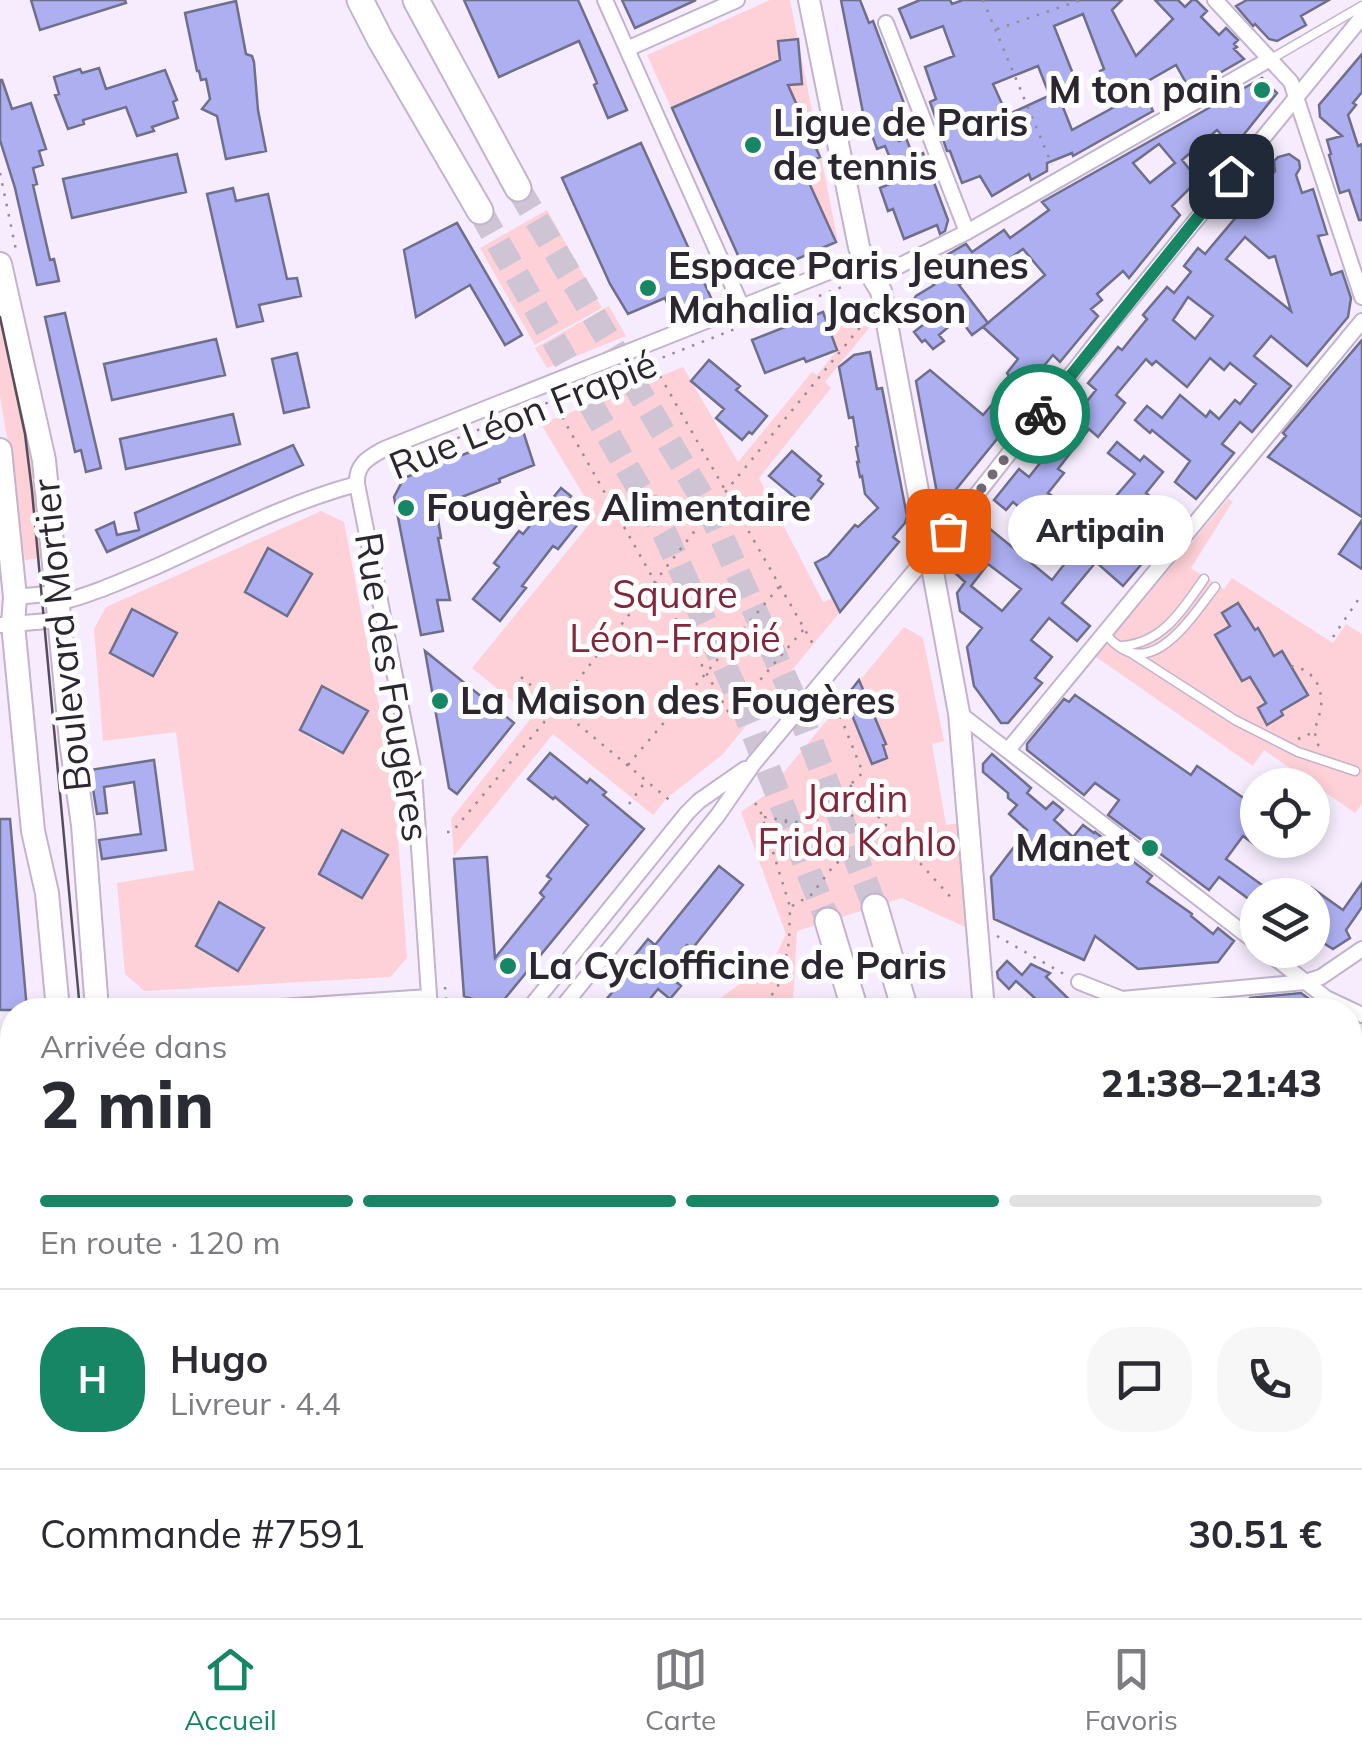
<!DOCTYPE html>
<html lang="fr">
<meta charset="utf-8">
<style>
body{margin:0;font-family:Mulish,sans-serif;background:#f7f7f7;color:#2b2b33;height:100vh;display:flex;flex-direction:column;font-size:38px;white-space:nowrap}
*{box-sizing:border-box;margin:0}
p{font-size:32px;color:#7c7c81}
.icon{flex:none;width:55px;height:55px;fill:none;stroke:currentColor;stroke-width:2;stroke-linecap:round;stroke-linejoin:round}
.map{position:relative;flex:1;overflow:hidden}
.side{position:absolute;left:0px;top:998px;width:1362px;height:622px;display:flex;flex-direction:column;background:#fff;border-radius:40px 40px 0 0;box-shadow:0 5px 15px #0003}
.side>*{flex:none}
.controls{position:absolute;left:1240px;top:768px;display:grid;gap:20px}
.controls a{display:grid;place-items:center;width:90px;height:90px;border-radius:50%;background:#fff;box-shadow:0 5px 15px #0003;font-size:50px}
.pin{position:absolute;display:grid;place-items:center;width:85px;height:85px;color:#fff;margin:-42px;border-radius:20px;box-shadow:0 5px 15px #0006}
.courier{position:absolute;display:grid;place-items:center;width:100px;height:100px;margin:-50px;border:8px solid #168664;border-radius:50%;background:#fff;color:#222;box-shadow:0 2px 12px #0007}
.bubble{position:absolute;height:70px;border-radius:35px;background:#fff;box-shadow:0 5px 15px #0003;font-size:32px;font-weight:800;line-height:70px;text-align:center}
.head em{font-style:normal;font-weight:800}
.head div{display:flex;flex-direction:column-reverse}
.head{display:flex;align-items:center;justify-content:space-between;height:170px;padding:0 40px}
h1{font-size:65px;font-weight:800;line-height:75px}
.bar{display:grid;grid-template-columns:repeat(4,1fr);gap:15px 10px;align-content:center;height:120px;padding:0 40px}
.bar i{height:12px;border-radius:8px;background:#e1e1e2}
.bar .current{background:#168664}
.bar p{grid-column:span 4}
.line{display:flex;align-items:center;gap:25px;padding:0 40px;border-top:2px solid #e1e1e2}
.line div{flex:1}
.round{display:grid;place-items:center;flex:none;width:105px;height:105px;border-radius:40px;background:#f7f7f7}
.dock{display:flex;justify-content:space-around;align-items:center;height:140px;border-top:2px solid #e1e1e2;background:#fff;font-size:28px;color:#7c7c81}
.dock a{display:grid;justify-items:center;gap:5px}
.dock .current{color:#168664}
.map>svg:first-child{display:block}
</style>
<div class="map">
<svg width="1362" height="1618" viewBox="0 0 1362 1618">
<rect width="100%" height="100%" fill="#f6ecfd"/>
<path fill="#fdd1d7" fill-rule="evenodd" d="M770,0H790L838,242L749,280L647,55Z
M547,210L602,308L535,345L480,248Z
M0,298L36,471L44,544L40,545L41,558L25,560L23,547H18L10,455L0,396Z
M850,301L867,312L870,327L825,382L831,388L759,478L823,602L833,598L840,612L722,755L667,798L653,815L553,734L454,856L451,819L532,717L472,668L596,516L541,424L683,367L738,462L812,372L817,375L837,350L823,312Z
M609,306L626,336L547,368L535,348Z
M1228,499L1233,501L1191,568L1224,589L1232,578L1333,643L1346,624L1362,634V804L1355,813L1264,750L1253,766L1096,657Z
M321,511L344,522L394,785L407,958L390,977L144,991L125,974L117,883L194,870L176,732L103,741L94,629L106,607ZM268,548L312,574L287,616L279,613L245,591ZM132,609L177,633L153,676L145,673L110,652ZM322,686L337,693L333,701L353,703L368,711L343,753L335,752L305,735V733L301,730ZM342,830L387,855L362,898L320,874ZM219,903L263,928L238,971L202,952L196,946Z
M904,627L923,638L944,741L932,744L946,825L960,823L967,928L902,898L797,931L793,1004L790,1010H704L774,959L786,934L741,812L765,795Z"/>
<path fill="#adaff1" stroke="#6e6f8a" stroke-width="2.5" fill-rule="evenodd" d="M31,0H125L126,3L40,30Z
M464,0H578L627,110L608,118L594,85L597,83L579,41L499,77Z
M622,0H696L635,28Z
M841,0H860L869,23L873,21L905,106L888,113L899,141L906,138L913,156L923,153L948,220L945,231L940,234L937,225L904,239L893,209L888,211L880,188L899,180L885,146L877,149L869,127L866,128Z
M920,0H950L952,4L963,0H1122L1112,10L1136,56L1173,19L1155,0H1178L1185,7L1192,0H1196L1207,11L1201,17L1219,35L1226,28L1238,40L1234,44L1237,47L1234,49L1244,59L1190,90L1176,65L1141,85L1153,111L1073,156L1072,153L1047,163V171L1031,180L1029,174L992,196L980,176L962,183L950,151H947L930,102L936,99L925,67L954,56L943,26L911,38L899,9ZM1083,14L1104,69L1100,71L1116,106L1072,130L1057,92L1007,115L993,84L1038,66L1049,94L1077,84L1054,26Z
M1247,0H1329L1301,16L1306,25L1277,41L1269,39L1255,24L1253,26L1236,6Z
M236,1L246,54L252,56L254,62L258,110L266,151L226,159L217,116L202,109L210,99L206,79L201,80L199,71H197L185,13Z
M798,39L802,84L788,85L820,157L801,165L836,242L749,280L672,108L780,60L778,41Z
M1362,54V92L1353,103L1356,105L1348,115L1358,146L1362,144V220H1359L1349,190L1340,193L1329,155L1331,154L1327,140L1342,136L1320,117L1319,105Z
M99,68L106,89L165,70L177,100L173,102L178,118L152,127L154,131L137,136L126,107L83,120L84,124L68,129L55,95L59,94L54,77L80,69L82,73Z
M1262,78L1277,93L1233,148L1217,130L1182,160L1198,180L1172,206L1180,215L1129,278L1123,271L1097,294L1102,300L1091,309L1098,316L1060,362L1053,355L1036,375L1030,394L1032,396L940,509L916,381L930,370L983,415L1009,385L1005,381L1009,376L1007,373L1018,359L983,327L1045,275L1023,249L1005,262L999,255L959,285L988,323L972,335L959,318L939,335L944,341L933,349L925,340L922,342L914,332L924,324L917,314L920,311L913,301L916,296L934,285L922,269L966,244L972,252L1004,230L1010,238L1049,210L1042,202ZM1159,144L1175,163L1150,183L1133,163Z
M0,80H2L12,109L31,103L46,149L39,151L43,165L33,168L37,184L33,185L50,260L54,259L59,281L37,285L15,188L0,140Z
M641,143L712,300L673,317L665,298L628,314L610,284L562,178Z
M177,154L186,192L72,218L63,179Z
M1289,154L1299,161L1300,168L1296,175L1302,193L1313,189L1327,234L1318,236L1331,275L1342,271L1351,298L1348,317L1307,366L1271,336L1254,356L1291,386L1252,432L1240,422L1222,444L1234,453L1196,499L1175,482L1190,461L1152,430L1150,433L1135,420L1147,406L1162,418L1180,395L1206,417L1210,411L1219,419L1235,400L1240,404L1256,384L1230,363L1224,370L1210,358L1187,387L1156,361L1152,365L1146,359L1116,395L1125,403L1098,437L1089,429L1058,469L1064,473L1048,493L1058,500L1040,524L1013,502L1006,510L994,500L1019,469L1029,477L1048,453L1038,445L1071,405L1079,411L1096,390L1088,383L1118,347L1122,350L1134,335L1147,319L1143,315L1167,287L1174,293L1191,272L1184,266L1198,248L1205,254L1275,171L1274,161L1278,157ZM1245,237L1269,258L1275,256L1291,311L1226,259ZM1188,297L1213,316L1195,339L1173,320Z
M233,188L236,201L268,194L287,279L297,278L301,296L259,305L263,321L237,327L207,194Z
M457,223L522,335L505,345L470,285L416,317L404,250Z
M823,312L837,350L806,362L804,358L765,373L752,340Z
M65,313L101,468L86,472L81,450L75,452L45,317Z
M216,339L225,375L112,400L104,364Z
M1362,340V517L1268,457L1286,436L1283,433Z
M870,352L877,389L882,388L907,516L905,523L893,537L899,542L840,612L815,563L828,556L855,525L858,527L878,508L865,494L862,476L860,477L857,462H859L856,447L858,446L853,417L849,418L839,367L854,355Z
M297,353L309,407L284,413L272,359Z
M709,360L740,386L736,390L767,416L752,434L749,432L742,440L716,418L724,409L691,381Z
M233,414L240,444L126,469L120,439Z
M523,431L534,465L499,479L500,482L436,507L441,538H438L450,600H437L443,631L421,635L394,497L404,478Z
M1117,442L1140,461L1144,456L1163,472L1146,493L1179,520L1123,586L1096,562L1062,603L1090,626L1077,641L1049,618L1031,640L1052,657L1035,678L1042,683L1008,723H1001L974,686L967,647L982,628L960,611L957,593L965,582L953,571L949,555L978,519L1052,580L1066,562L1053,550L1081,516L1126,552L1145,529L1139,523L1143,518L1116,496L1135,474L1108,453ZM988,564L1021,589L1002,611L971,586Z
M293,445L303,465L107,552L96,530L114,522L117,535L139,530L135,513Z
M792,451L821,476L818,480L823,484L805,506L769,476Z
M561,488L571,496L568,499L586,514L558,549L553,546L522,586L526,588L500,621L473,599L499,567L494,563L519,531L523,534Z
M1362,520V569L1339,554Z
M268,548L312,574L287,616L245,592Z
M1238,603L1255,630L1258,628L1274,656L1282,651L1308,695L1281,711L1283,715L1267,725L1258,708L1266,703L1250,677L1242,681L1215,635L1230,626L1222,613Z
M132,609L177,633L153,676L110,653Z
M425,651L514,723L457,794L449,788Z
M859,680L886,744L883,745L887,758L872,764L845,698Z
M322,686L368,711L343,753L300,730Z
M1075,695L1191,775L1197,766L1248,801L1258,788V847L1243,836L1226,859L1262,885L1250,900L1219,877L1209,890L1108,815L1119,800L1095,783L1084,795L1027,750V744L1064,699L1069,702Z
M550,753L587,783L590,779L606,792L603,795L644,829L498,1007H494L464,996L454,859L487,857L495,958L544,897L540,893L551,879L547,876L588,825L555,797L553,799L528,779Z
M992,754L1031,788L1027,793L1046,809L1053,802L1063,810L1054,820L1073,837L1083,825L1094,833L1095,832L1152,876L1147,882L1192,914L1191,916L1213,934L1218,928L1234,941L1218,962L1138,969L1095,936L1084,960L994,919L991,877L1027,830L1009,814L1017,805L1008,798V793L983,772V764Z
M154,760L166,850L102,859L99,840L141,834L134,782L104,787L107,813L97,814L90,770Z
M0,819H10L27,1010H0Z
M342,830L388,855L362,898L319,874Z
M719,866L743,885L692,949L687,945L665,972L681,986L670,999L658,989L641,1010H598L624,977L620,974L648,939L655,945Z
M1362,883V907L1346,930L1350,938L1333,949L1312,936V888L1343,910Z
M219,902L264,928L238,971L196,946Z
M1007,961L1022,975L1031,964L1050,973L1046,977L1080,1010H1048L1016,981L1009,989L998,978L997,972Z
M1301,993L1324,1010H1242L1250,998Z"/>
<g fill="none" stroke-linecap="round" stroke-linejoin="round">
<path stroke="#cec4d4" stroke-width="25" stroke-dasharray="25 12" stroke-linecap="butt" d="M518,188L710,511L793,696L875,907
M480,211L665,534L746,714L828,921"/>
<defs>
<path id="lane" d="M1271,59L1362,6
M1105,633C1148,687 1188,622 1215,587
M1122,646C1163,643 1183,609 1204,579
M1131,653L1235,720L1298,752L1355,771
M0,1066L12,1065
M0,1116L12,1131
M0,1521L12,1537
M698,1608V1618
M469,1613L555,1608
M7,1618L14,1608"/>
<path id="street" d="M605,0L742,307
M1215,0L1291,82L1362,297
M886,23L967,232
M627,49L737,0
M15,597L57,593
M58,603C91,595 122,581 153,568C220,538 286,503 357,484
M0,625L59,620
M959,713L1258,944
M1008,750L1362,321
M1265,950L1326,998L1362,1015
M1079,982L1122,999L1305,982L1321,977L1362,949
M234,1010L429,997
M430,1010L414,773L357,484C356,464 368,458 384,449L834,270L867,268L893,269L967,232L1270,59
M528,1010L687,813L699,801L745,769
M560,1010L718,815L754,763L948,531L1106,330L1362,17
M0,1220L9,1213L4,1206
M0,1264L12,1263
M1350,1292L1362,1278
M1350,1454L1362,1462
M469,1608L470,1618
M1038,1608V1618
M1087,1618L1097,1608"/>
<path id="secondary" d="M809,0L859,247L867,268L881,291L959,713L984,1010
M1109,1608L1120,1618"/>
<path id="primary" d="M0,264L44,460L71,741L83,825L97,1010
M0,450L15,597L13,624L33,831L47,893L58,1010
M130,1608L132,1618
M92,1618L93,1608"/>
<path id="highway" d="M360,0L380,39L480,211
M416,0L518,188
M875,907L905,1010
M828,921L855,1010
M908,1618V1608
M949,1618V1608"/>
</defs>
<use href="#lane" stroke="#c3b3ce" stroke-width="11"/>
<use href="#street" stroke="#c3b3ce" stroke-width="18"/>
<use href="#secondary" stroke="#c3b3ce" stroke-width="24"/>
<use href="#primary" stroke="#c3b3ce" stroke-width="26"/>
<use href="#highway" stroke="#c3b3ce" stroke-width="29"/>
<path stroke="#938b98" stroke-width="2.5" stroke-dasharray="2.5 8" stroke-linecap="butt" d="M983,0L1052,165
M997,29L1081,0
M0,173L16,250
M660,376L813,644
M557,408L730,715L804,629
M389,465L847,285
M1333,637L1362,594
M1291,666C1312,669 1323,685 1321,707C1320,715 1316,723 1315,731C1315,736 1317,742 1319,747
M521,677L673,803
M1298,739L1314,732
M628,765L779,587
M850,785L955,902
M844,795C851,815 860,832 868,851
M755,803L760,810L790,907L789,942L781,981L762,1010
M629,804L645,782
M764,817C799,822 818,831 843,797C851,785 850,783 863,773L837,708
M785,821C801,839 822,856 848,856C857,855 864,852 873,854C887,856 898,859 913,857
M447,832H452L556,708L726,491L866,320
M792,906L811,895L835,864L849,856
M997,936L1064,974
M445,987L447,1010
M1350,1242L1362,1251"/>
<use href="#lane" stroke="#fff" stroke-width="8"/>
<use href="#street" stroke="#fff" stroke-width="14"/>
<use href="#secondary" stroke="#fff" stroke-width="20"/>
<use href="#primary" stroke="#fff" stroke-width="22"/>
<use href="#highway" stroke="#fff" stroke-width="25"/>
<path stroke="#554e5a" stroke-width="2.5" d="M0,317L25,434L32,491L80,1010
M107,1608L108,1618"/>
</g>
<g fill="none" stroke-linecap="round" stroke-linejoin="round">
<path stroke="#736b78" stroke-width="10" stroke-dasharray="0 18" d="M948,531L1040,414"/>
<path stroke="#168664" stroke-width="12" d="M1040,414L1231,176"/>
</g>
<g fill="#168664" stroke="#fdfdfd" stroke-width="4">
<circle cx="1262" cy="90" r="10"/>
<circle cx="753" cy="145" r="10"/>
<circle cx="648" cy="288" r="10"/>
<circle cx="406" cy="508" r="10"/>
<circle cx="440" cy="701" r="10"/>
<circle cx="1150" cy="848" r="10"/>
<circle cx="508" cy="966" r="10"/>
</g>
<g text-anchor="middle" stroke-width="10" stroke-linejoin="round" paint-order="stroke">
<g font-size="38" font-weight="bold" fill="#2c2630" stroke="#fdfdfd" text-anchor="start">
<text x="1242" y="103" text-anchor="end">M ton pain</text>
<text x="773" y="136">Ligue de Paris<tspan x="773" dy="44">de tennis</tspan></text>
<text x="668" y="279">Espace Paris Jeunes<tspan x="668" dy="44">Mahalia Jackson</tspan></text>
<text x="426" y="521">Fougères Alimentaire</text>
<text x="460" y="714">La Maison des Fougères</text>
<text x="1130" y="861" text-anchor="end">Manet</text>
<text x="528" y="979">La Cyclofficine de Paris</text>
</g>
<g font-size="38" fill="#2c2630" stroke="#fdfdfd">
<text transform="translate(523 415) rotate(-22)" y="13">Rue Léon Frapié</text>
<text transform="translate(62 635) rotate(-96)" y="13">Boulevard Mortier</text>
<text transform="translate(392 687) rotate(81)" y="13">Rue des Fougères</text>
</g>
<g font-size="38" fill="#81273c" stroke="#fdfdfd">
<text x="675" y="608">Square<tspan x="675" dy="44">Léon-Frapié</tspan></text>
<text x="857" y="812">Jardin<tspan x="857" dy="44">Frida Kahlo</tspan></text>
</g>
</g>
</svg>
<div class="controls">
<a><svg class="icon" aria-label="locate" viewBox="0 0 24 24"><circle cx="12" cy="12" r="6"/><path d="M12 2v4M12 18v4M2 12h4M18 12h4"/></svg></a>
<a><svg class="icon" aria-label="layers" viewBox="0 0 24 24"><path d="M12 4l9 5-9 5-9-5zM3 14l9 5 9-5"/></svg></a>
</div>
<div class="pin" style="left:948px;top:531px;background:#ea580c"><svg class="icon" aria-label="bag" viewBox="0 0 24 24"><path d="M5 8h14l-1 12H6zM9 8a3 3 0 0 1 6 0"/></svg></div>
<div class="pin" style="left:1231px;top:176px;background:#1f2937"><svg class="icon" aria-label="home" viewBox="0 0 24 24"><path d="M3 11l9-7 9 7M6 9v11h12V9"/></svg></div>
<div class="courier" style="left:1040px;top:414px"><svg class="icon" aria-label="bike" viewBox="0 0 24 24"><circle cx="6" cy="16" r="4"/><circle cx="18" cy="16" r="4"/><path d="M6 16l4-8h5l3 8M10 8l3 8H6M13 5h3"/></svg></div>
<div class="bubble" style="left:1008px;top:495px;width:185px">Artipain</div>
<section class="side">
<div class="head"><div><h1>2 min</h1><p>Arrivée dans</p></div><em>21:38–21:43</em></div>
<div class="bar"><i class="current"></i><i class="current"></i><i class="current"></i><i></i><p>En route · 120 m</p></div>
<div class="line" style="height:180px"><b class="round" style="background:#168664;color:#fff">H</b><div><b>Hugo</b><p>Livreur · 4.4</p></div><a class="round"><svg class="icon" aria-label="chat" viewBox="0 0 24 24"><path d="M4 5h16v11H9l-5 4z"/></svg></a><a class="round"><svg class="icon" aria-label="phone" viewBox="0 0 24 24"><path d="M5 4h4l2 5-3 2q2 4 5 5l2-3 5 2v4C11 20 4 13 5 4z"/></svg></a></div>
<div class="line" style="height:130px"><div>Commande #7591</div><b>30.51 €</b></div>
</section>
</div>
<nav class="dock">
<a class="current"><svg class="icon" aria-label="home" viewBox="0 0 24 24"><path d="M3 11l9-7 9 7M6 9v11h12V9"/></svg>Accueil</a>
<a><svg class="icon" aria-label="map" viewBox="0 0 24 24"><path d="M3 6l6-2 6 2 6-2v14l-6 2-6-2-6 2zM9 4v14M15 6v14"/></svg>Carte</a>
<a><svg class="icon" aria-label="saved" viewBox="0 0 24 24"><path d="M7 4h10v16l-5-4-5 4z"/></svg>Favoris</a>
</nav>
